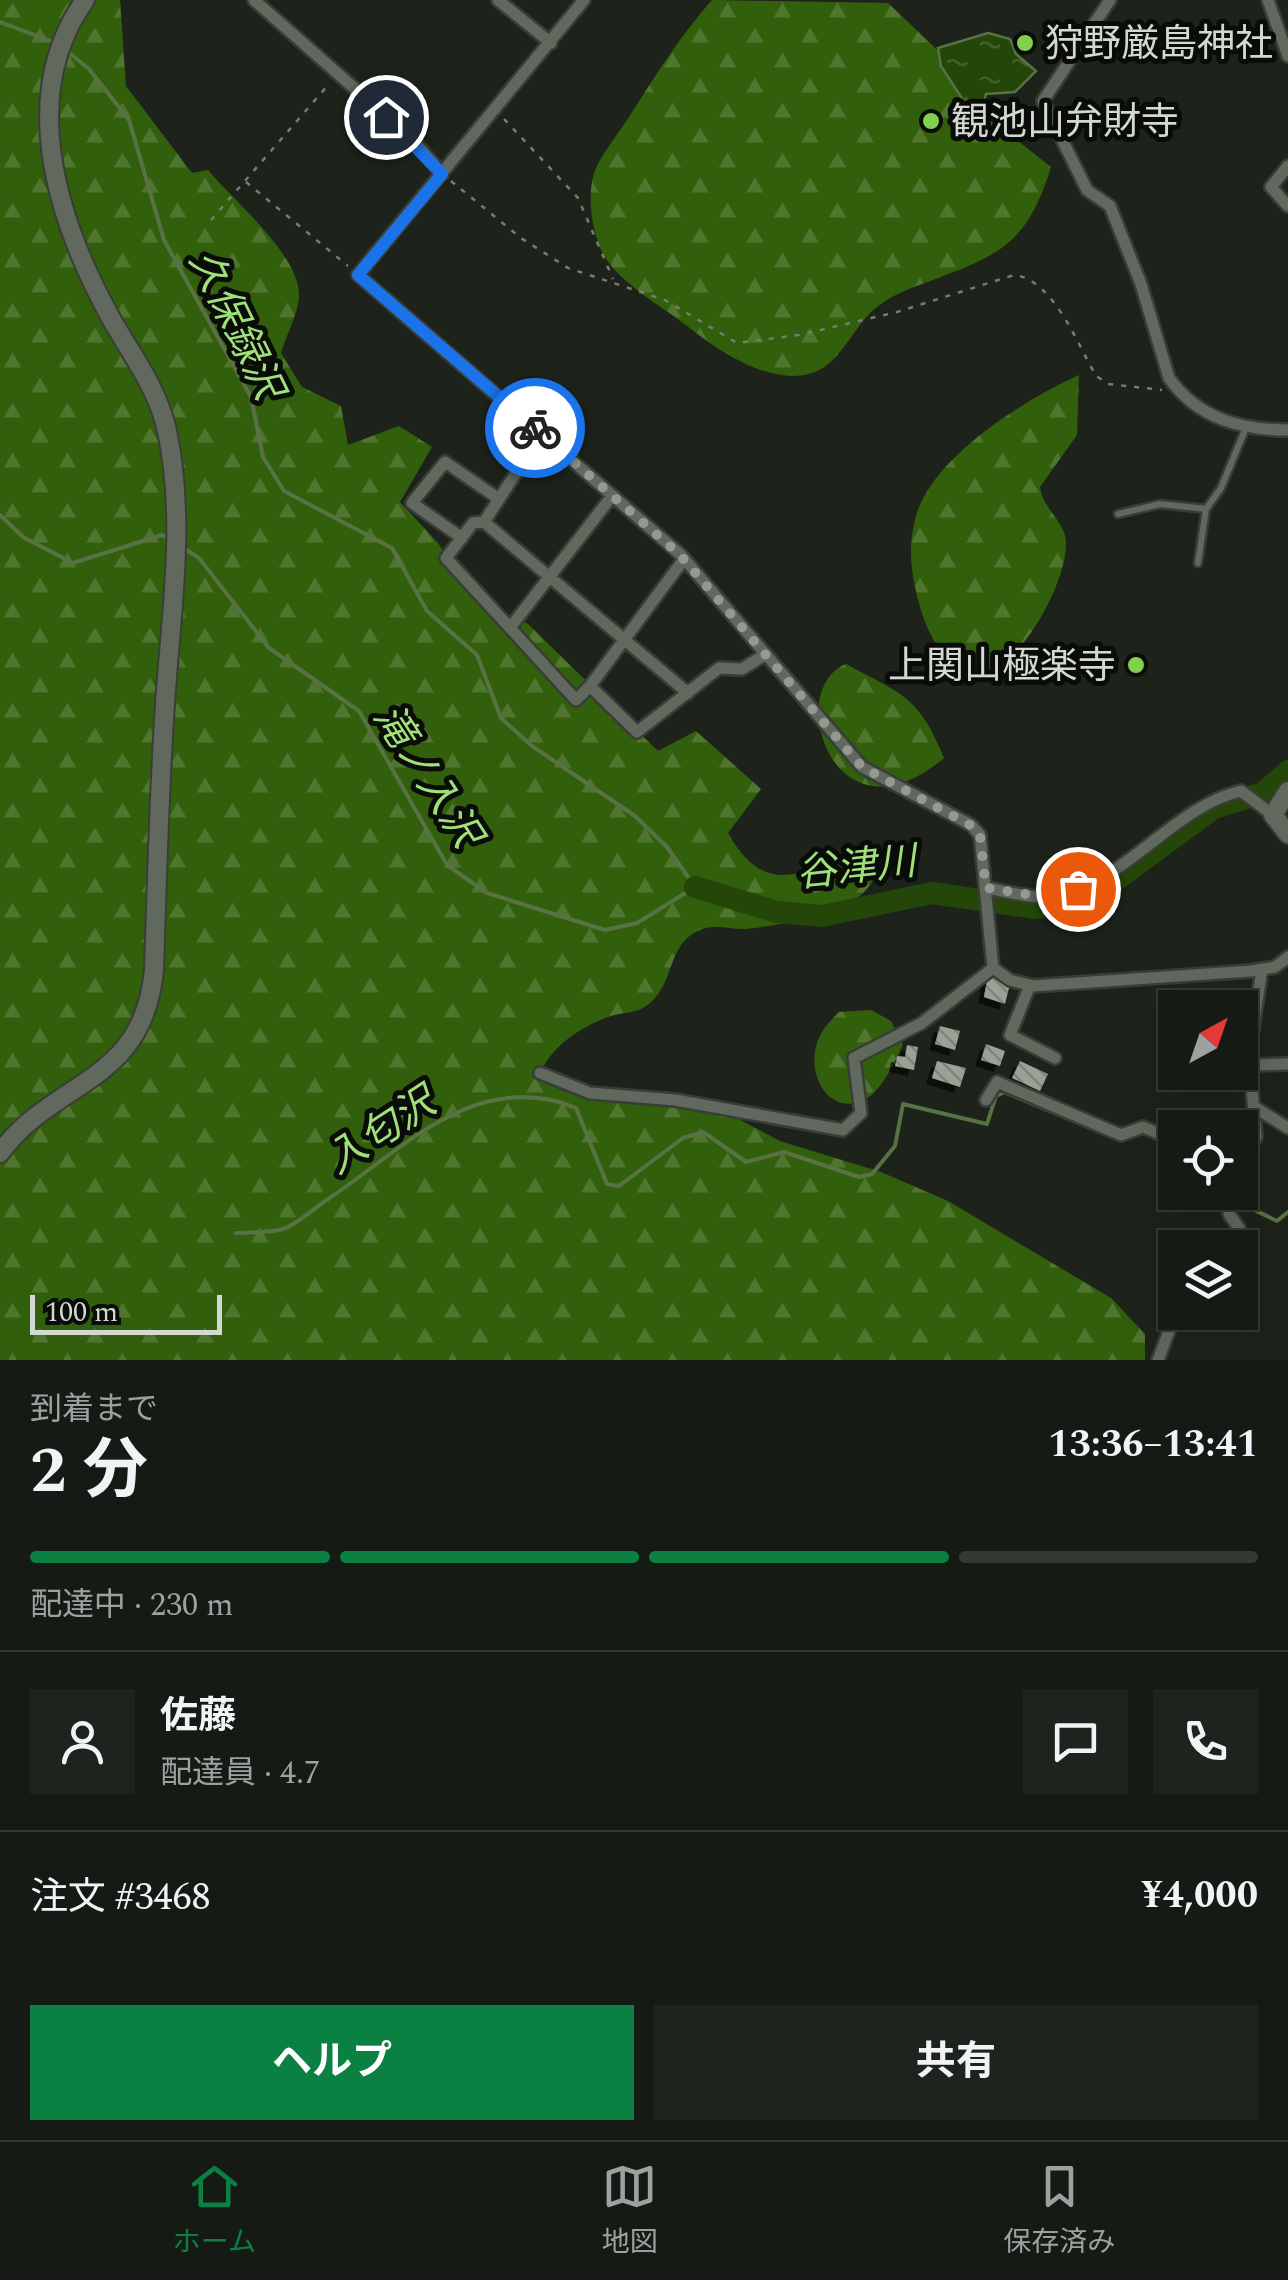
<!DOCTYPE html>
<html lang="ja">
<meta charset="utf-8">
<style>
body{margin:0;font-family:Spectral,"Noto Sans JP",serif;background:#1f231d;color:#f1f3f6;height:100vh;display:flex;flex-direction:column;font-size:38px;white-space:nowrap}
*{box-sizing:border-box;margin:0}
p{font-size:32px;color:#9ea1a0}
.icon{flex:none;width:55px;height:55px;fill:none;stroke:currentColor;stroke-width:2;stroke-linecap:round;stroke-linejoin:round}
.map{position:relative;height:1360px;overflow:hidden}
.panel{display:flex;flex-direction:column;background:#161a14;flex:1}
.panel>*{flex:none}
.needle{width:65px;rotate:40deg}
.fabs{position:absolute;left:1158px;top:990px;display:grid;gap:20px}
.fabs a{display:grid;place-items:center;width:100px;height:100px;border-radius:0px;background:#161a14;box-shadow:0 10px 40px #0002,0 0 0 2px #353834;font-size:50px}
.scale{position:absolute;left:30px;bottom:25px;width:192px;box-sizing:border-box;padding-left:10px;border:5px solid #d4d8d2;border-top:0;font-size:28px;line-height:35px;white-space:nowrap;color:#d4d8d2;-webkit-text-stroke:8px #090c08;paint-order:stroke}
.pin{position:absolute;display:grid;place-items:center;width:85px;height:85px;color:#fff;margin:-42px;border:5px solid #fff;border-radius:50%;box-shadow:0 2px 10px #0007}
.courier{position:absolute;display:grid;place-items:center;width:100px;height:100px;margin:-50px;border:8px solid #1a73e8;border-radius:50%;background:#fff;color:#222;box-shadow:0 2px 12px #0007}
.headline em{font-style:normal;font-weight:700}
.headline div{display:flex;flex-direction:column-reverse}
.headline{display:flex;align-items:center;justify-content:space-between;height:170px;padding:0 30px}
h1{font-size:65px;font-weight:700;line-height:75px}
.bar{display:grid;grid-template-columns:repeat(4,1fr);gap:15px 10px;align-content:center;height:120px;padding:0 30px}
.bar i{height:12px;border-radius:8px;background:#353834}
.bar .on{background:#0b8043}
.bar p{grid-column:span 4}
.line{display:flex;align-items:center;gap:25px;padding:0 30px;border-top:2px solid #353834}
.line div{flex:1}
.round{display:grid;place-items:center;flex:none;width:105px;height:105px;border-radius:0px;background:#1f231d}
.primary-button{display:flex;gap:20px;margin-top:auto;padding:20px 30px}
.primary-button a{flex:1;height:115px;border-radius:0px;background:#0b8043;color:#fff;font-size:40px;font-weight:700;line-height:115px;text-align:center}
.primary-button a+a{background:#1f231d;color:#f1f3f6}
.menu{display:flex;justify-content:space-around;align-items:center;height:140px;border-top:2px solid #353834;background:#161a14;font-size:28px;color:#9ea1a0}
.menu a{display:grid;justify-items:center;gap:5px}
.menu .on{color:#0b8043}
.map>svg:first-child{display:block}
</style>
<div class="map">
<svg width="1288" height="1360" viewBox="0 0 1288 1360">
<defs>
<pattern id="forest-firs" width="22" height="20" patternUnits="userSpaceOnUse" patternTransform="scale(2.5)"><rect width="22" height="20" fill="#325f0c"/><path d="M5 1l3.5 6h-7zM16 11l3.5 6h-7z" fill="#4f752e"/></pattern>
<pattern id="water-ripples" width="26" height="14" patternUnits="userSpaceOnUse" patternTransform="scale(2.5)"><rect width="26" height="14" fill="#244608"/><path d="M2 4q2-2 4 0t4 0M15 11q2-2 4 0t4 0" fill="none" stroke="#43602b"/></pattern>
<pattern id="building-back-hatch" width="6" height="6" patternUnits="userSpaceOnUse" patternTransform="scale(2.5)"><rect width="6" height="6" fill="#9aa296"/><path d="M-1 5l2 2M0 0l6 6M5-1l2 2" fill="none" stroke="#7f857c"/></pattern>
<filter id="shadow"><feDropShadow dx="-6" dy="6" stdDeviation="0" flood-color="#0009"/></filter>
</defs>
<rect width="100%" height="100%" fill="#1d231a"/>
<path fill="url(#forest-firs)" d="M0,0H120L126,86L192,173L208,170C233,200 297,253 299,293C300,310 286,336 281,353L302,387L341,406L348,445L399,426L432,447L400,502L438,543L474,599L528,624L658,751L696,731L761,789L728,833C766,900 801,872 858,850L880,871C874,879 868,889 861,895C834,916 777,926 744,929C731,929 717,925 706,928C666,939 677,980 650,1003C636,1015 624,1011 608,1017C581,1027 557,1043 543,1067L586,1087L710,1104L780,1141L881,1172L948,1201L1111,1298L1145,1334V1360H0Z
M712,0L888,3L951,63L980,111L1051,167C1028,241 1003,254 933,280C911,288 890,295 872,311C852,330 838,367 809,374C769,384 720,352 691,329C666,309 628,288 609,263C592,241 585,193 596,168C604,151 618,134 629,117C655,76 680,36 712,0Z
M1079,375L1077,435L1040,487C1042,508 1066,522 1066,543C1067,586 1013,681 966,682C940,656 926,632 917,596C911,570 908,547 915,520C929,458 1026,399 1079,375Z
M846,664C903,695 919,696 944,758C834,851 783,689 846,664Z
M871,1010L891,1021L903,1045C894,1063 881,1093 862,1101C826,1115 807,1072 817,1043C821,1030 830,1021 839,1012Z"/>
<path fill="url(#water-ripples)" stroke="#597245" stroke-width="2.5" d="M988,33L1010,39L1016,54L1036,71L1015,92L986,94L978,123L941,66L938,48Z"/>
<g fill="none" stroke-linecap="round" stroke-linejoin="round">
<path stroke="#597245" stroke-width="4" d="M0,22L56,43
M68,52L89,69L129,120L164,240L251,397L263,457L284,491L392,548L427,611L477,655L501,718L532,746L635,816L667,847L695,887L637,923L605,930L487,893L447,865L359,711L269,648L199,558L182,547
M0,515L23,537L73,563L162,535L170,540
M1240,1191L1244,1205L1277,1221L1288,1212
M236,1233C250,1232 269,1233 283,1229C298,1224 314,1208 328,1199C402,1150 477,1067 576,1108L607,1184L619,1186L683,1138L703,1132L746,1162L784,1152L859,1177L872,1174L895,1146L903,1104L987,1124L996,1096L1004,1092L1093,1129"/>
<path stroke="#244608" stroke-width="22" d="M695,887L777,912L822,916L932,893L1035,908L1067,905L1104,889L1214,808L1263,793L1288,771"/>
</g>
<path fill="url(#building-back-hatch)" filter="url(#shadow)" d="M992,977L1010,984L1005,1004L984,997L987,980Z
M940,1026L960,1031L955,1050L935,1044Z
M986,1044L1005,1051L1000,1066L981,1060Z
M907,1045L918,1047L914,1070L895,1066L897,1056L905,1057Z
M937,1061L966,1068L960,1087L932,1078Z
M1020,1061L1048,1074L1040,1091L1012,1078Z"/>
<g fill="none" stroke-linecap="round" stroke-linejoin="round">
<defs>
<path id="lane" d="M1118,514L1160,504L1206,509
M1198,563L1206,509L1221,488L1245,430"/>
<path id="street" d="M254,0L411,138L442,174
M498,0L551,43
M584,0L358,275L681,555L862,767L971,825L980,835L993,968L1010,980L1033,986L1251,971L1275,967L1288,957
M1110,0L1043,101L1087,190L1110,206L1141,284L1169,378C1198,419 1242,430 1288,430
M1268,0L1288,56
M1288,166L1271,187L1288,206
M548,440L518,470L484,522L688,693
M484,522L473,523L446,558L576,700L590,686
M462,538L412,503L445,462L499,499
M684,559L590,686L637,732L719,668L742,669L766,654
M510,628L612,496
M986,888C1005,891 1028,898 1047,897C1118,892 1171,807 1241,791L1273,815
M1030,985L1010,1035L1055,1058
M1251,1065L1288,1064
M540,1073L590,1093L675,1100L843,1130L861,1113L854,1058L922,1023L993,968
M986,1100L997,1082L1121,1135L1143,1127L1175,1140
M1256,1108L1288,1128
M1240,1164L1256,1137L1249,1054L1262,969
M1232,1192L1229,1214L1239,1228L1235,1248
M1158,1360L1171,1326L1182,1312"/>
<path id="secondary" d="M1288,791L1273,815L1288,834
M0,1153C55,1078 143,1085 154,970C157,881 159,792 165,704C171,613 186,520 167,431C158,390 134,358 113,322C60,227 15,98 85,0"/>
</defs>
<use href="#lane" stroke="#383e36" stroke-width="11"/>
<use href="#street" stroke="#383e36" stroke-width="16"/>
<use href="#secondary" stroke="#383e36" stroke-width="22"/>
<path stroke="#777c74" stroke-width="2.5" stroke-dasharray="5 8" stroke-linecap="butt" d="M504,119L578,198L613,279
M451,181L521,238L568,268L665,300L737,343L799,335L897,312L1014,275C1053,279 1078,345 1096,376L1109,384L1162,390
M246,182L348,266
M211,220L329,84"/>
<use href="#lane" stroke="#61685d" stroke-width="6"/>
<use href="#street" stroke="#61685d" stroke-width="11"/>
<use href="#secondary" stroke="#61685d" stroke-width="18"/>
</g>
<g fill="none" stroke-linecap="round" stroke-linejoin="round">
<path stroke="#949992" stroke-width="10" stroke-dasharray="0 18" d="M535,428L680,555L862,767L970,825L980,835L986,888L1046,897L1078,889"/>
<path stroke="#1a73e8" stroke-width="12" d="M386,117L442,174L358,275L535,428"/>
</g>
<g fill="#83d04f" stroke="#090c08" stroke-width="4">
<circle cx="1025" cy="43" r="10"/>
<circle cx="931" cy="121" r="10"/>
<circle cx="1136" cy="665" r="10"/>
</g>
<g text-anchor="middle" stroke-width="10" stroke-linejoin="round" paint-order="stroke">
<g font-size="38" fill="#d4d8d2" stroke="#090c08" text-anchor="start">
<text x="1045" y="56">狩野厳島神社</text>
<text x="951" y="134">観池山弁財寺</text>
<text x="1116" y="678" text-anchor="end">上関山極楽寺</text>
</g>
<g font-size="40" font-style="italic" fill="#9fe079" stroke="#090c08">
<text transform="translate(237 324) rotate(64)" y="14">久保録沢</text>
<text transform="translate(428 775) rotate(57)" y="14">滝ノ入沢</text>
<text transform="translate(856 866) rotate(-6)" y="14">谷津川</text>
<text transform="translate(380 1130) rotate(-33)" y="14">入匂沢</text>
</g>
</g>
</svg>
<div class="fabs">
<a><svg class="needle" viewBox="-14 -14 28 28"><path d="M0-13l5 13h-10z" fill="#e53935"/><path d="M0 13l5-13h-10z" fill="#9ea1a0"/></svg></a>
<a><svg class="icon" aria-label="locate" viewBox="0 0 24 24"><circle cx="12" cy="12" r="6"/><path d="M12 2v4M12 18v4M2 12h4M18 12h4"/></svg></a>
<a><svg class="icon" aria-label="layers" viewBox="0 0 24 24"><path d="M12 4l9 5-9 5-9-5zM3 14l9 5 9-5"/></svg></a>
</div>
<div class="scale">100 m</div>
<div class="pin" style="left:1078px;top:889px;background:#ea580c"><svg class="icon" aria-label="bag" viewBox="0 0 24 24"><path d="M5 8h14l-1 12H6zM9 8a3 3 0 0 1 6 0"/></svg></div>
<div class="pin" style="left:386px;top:117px;background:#1f2937"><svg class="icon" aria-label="home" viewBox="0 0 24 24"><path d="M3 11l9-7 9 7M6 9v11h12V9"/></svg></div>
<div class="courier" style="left:535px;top:428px"><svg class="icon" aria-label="bike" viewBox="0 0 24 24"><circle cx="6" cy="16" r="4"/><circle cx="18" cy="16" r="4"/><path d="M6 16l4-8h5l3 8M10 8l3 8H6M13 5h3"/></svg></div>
</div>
<section class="panel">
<div class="headline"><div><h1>2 分</h1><p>到着まで</p></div><em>13:36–13:41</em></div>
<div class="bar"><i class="on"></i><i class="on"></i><i class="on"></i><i></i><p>配達中 · 230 m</p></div>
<div class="line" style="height:180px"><a class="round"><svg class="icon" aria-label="person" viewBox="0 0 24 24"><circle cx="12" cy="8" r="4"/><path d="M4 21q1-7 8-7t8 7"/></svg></a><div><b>佐藤</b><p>配達員 · 4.7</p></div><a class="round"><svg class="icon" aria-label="chat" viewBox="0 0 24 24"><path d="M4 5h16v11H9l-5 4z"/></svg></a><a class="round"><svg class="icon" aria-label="phone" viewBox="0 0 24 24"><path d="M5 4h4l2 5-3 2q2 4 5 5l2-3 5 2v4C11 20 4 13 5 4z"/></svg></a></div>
<div class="line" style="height:130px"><div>注文 #3468</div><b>¥4,000</b></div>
<div class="primary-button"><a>ヘルプ</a><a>共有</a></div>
</section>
<nav class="menu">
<a class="on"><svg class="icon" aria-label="home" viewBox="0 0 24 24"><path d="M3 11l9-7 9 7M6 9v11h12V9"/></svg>ホーム</a>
<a><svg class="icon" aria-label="map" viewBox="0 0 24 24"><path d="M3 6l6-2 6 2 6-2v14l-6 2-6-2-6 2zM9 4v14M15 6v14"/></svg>地図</a>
<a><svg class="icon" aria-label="saved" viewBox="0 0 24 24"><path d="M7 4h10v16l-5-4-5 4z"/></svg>保存済み</a>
</nav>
